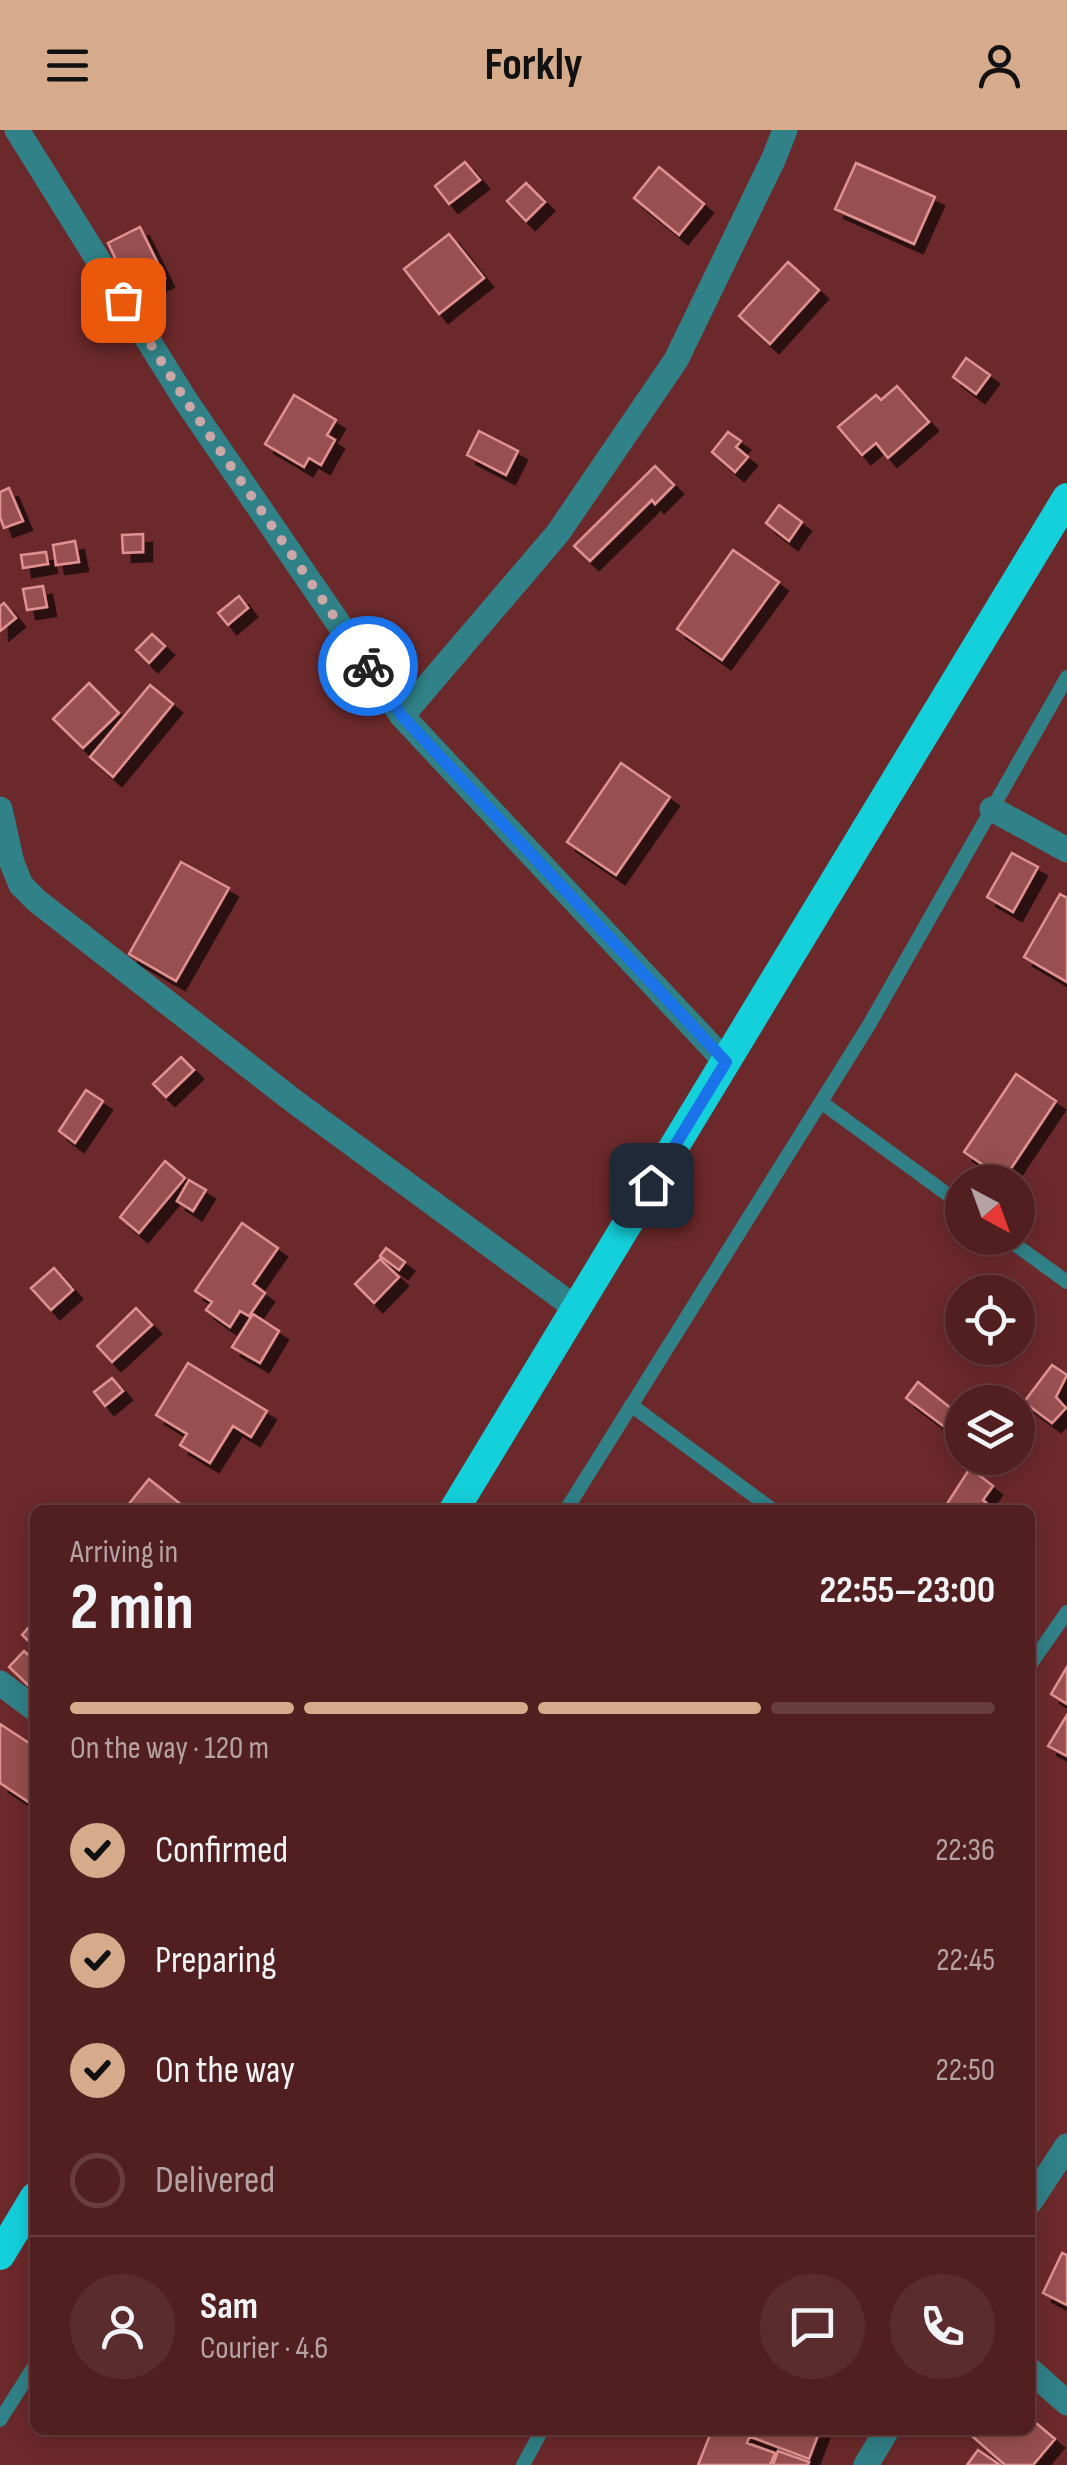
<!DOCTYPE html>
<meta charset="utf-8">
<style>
body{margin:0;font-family:"Sofia Sans Condensed",sans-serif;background:#5b2c2d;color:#f1f3f6;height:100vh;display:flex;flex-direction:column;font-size:38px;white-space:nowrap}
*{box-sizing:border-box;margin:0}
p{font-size:32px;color:#b4a2a5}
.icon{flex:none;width:55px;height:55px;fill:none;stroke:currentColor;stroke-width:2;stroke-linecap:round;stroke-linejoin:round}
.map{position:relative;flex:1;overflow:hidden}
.drawer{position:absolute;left:30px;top:1375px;width:1005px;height:930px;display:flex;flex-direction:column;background:#511f20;border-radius:15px;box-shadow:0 5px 25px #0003,0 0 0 2px #673d3e}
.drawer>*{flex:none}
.needle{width:65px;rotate:139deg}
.tools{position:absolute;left:945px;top:1035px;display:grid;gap:20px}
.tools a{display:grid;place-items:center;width:90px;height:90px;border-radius:50%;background:#511f20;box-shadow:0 5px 25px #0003,0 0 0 2px #673d3e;font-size:50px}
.pin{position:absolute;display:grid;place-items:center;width:85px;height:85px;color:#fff;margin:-42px;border-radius:20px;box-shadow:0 5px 15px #0006}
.courier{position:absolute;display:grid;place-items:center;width:100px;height:100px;margin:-50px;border:8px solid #1a73e8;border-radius:50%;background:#fff;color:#222;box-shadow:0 2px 12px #0007}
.summary em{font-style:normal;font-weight:700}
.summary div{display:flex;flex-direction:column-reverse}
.summary{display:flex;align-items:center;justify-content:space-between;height:170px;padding:0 40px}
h1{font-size:65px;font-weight:700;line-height:75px}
.bar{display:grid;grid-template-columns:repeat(4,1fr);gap:15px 10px;align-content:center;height:120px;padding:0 40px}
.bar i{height:12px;border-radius:8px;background:#673d3e}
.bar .active{background:#d6ab8b}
.bar p{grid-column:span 4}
.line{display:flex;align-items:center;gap:25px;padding:0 40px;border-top:2px solid #673d3e}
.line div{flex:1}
.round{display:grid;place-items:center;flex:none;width:105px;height:105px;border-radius:52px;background:#5b2c2d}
ol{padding:0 40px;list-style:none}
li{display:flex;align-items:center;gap:30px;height:110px}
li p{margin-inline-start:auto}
li .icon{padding:10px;border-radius:50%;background:#d6ab8b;color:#111;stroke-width:4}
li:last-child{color:#b4a2a5}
li i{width:55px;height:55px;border:5px solid #673d3e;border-radius:50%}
header{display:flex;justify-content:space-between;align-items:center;height:130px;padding:0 40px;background:#d6ab8b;color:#111;font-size:45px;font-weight:700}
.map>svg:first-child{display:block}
</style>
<header><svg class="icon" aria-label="menu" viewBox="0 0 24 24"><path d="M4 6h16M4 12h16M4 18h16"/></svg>Forkly<svg class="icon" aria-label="person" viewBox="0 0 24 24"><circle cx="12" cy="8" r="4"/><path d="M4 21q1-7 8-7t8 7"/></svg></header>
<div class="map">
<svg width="1067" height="2335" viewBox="0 0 1067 2335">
<defs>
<filter id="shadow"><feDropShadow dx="9" dy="9" stdDeviation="0" flood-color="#0009"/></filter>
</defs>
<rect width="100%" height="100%" fill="#6c292b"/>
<path fill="#985050" stroke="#e19290" stroke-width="2.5" filter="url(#shadow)" d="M465,32L480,50L449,74L435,56Z
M856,33L935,67L914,114L835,79Z
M659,37L704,74L679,105L634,68Z
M526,53L545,72L526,91L507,71Z
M140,97L165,148L132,164L108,113Z
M449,104L484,148L439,184L404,139Z
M788,132L819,160L770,214L739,186Z
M966,228L990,245L976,264L953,247Z
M897,256L929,292L888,328L876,313L862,325L838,297L876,265L881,270Z
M294,265L336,290L327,305L335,310L321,335L309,328L304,337L265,314Z
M479,301L518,321L506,345L467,325Z
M728,302L741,311L736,317L748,327L735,342L712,322Z
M655,336L674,355L655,374L652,370L590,431L574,416Z
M9,358L23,391L4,398L0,387V362Z
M779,375L802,392L789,411L766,393Z
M143,404V422L123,423L122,405Z
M75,411L79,432L56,435L53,415Z
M733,420L779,452L722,530L677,499Z
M46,422L48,434L23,438L21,425Z
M43,456L47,477L27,480L23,459Z
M239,466L248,478L228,495L218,483Z
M4,473L16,488L0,501V476Z
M152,504L165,516L149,533L136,520Z
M89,553L119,583L83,618L53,589Z
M150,555L173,574L113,647L90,627Z
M621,633L670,667L616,745L567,712Z
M1012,723L1038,737L1013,782L987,767Z
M181,732L229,758L176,851L129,824Z
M1060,764L1067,768V852L1024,827Z
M181,927L194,940L166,967L153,954Z
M1016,944L1056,971L1004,1049L964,1022Z
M86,960L103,971L75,1013L59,1001Z
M165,1031L185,1048L139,1103L120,1087Z
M189,1050L206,1060L193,1081L177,1071Z
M242,1093L278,1118L253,1154L265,1163L249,1186L240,1181L230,1197L206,1180L212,1172L195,1161Z
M386,1118L405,1132L399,1140L380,1126Z
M380,1129L399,1147L374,1173L355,1154Z
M54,1138L73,1160L51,1180L31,1158Z
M136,1178L152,1195L112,1232L97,1216Z
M253,1184L279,1201L260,1233L232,1217Z
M188,1233L267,1281L251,1307L233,1296L210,1333L180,1315L187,1304L156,1285Z
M1052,1235L1067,1245L1056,1267L1066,1278L1052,1293L1024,1272Z
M112,1248L123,1261L105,1276L94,1262Z
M918,1252L962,1287V1293L954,1304L906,1268Z
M970,1338L993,1356L983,1370L994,1380H943Z
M149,1349L188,1380H124Z
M35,1490V1517L22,1505Z
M24,1521L35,1531V1552L30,1557L9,1537Z
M1067,1537V1574L1051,1564Z
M1067,1585V1626L1048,1616Z
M0,1594L35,1617V1665L30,1673L0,1653Z
M1062,2123L1067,2125V2175L1043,2163Z
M1030,2288L1055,2309L1033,2335H1005L965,2300H1030Z
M712,2300H752L747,2313L775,2323L770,2335H698Z
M754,2300H820L809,2329L751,2307Z
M978,2320L1000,2335H967Z
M778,2321L809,2332L808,2335H773Z"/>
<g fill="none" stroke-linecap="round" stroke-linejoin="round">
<path stroke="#308288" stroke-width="14" d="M821,972L962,1075
M1006,1108L1067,1152
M631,1275L773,1380
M566,1380L869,895L1067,547
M1030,1535L1067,1482
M0,2290L35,2235
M523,2335L542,2300"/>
<path stroke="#308288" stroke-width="25" d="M17,0L186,271L402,586L726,932
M402,586L558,403L676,230L774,28L785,0
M0,679L12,733L21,755L37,771L295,972L577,1179
M992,679L1067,720
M0,1553L35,1579
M1030,2072L1067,2016
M1030,2240L1067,2273
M866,2335L887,2300"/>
<path stroke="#14d0db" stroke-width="30" d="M454,1380L1067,368
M0,2125L35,2067"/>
</g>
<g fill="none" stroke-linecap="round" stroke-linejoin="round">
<path stroke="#cba8a8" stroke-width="10" stroke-dasharray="0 18" d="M123,170L186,271L368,536"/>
<path stroke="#1a73e8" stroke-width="12" d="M368,536L402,586L726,932L651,1055"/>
</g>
</svg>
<div class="tools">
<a><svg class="needle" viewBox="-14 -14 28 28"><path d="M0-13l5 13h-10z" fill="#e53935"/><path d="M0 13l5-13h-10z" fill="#b4a2a5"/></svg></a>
<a><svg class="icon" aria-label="locate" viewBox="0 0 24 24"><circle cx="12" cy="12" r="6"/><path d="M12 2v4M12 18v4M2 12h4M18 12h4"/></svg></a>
<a><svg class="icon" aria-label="layers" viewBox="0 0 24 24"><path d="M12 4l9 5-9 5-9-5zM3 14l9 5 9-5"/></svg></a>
</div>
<div class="pin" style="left:123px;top:170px;background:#ea580c"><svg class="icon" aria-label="bag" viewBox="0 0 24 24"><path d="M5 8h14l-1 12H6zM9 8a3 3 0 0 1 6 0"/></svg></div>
<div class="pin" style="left:651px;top:1055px;background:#1f2937"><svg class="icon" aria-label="home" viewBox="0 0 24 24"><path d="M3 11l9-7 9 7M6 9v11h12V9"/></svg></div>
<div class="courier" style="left:368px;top:536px"><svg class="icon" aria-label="bike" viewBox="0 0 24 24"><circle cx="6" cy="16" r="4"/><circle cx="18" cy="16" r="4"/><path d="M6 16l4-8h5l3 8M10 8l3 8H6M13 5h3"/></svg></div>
<section class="drawer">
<div class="summary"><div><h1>2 min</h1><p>Arriving in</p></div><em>22:55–23:00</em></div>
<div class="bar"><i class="active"></i><i class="active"></i><i class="active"></i><i></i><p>On the way · 120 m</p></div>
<ol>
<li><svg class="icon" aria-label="check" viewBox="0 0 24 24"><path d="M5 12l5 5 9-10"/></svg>Confirmed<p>22:36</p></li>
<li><svg class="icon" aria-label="check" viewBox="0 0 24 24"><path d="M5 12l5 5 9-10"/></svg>Preparing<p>22:45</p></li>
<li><svg class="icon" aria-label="check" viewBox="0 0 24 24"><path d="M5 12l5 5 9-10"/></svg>On the way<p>22:50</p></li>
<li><i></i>Delivered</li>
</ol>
<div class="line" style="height:180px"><a class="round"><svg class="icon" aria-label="person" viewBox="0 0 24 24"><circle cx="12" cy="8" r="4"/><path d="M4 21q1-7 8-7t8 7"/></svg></a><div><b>Sam</b><p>Courier · 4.6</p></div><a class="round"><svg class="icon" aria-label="chat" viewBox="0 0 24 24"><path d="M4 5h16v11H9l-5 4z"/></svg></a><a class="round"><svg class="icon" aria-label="phone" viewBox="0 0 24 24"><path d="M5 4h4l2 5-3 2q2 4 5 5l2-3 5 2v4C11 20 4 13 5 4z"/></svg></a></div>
</section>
</div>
